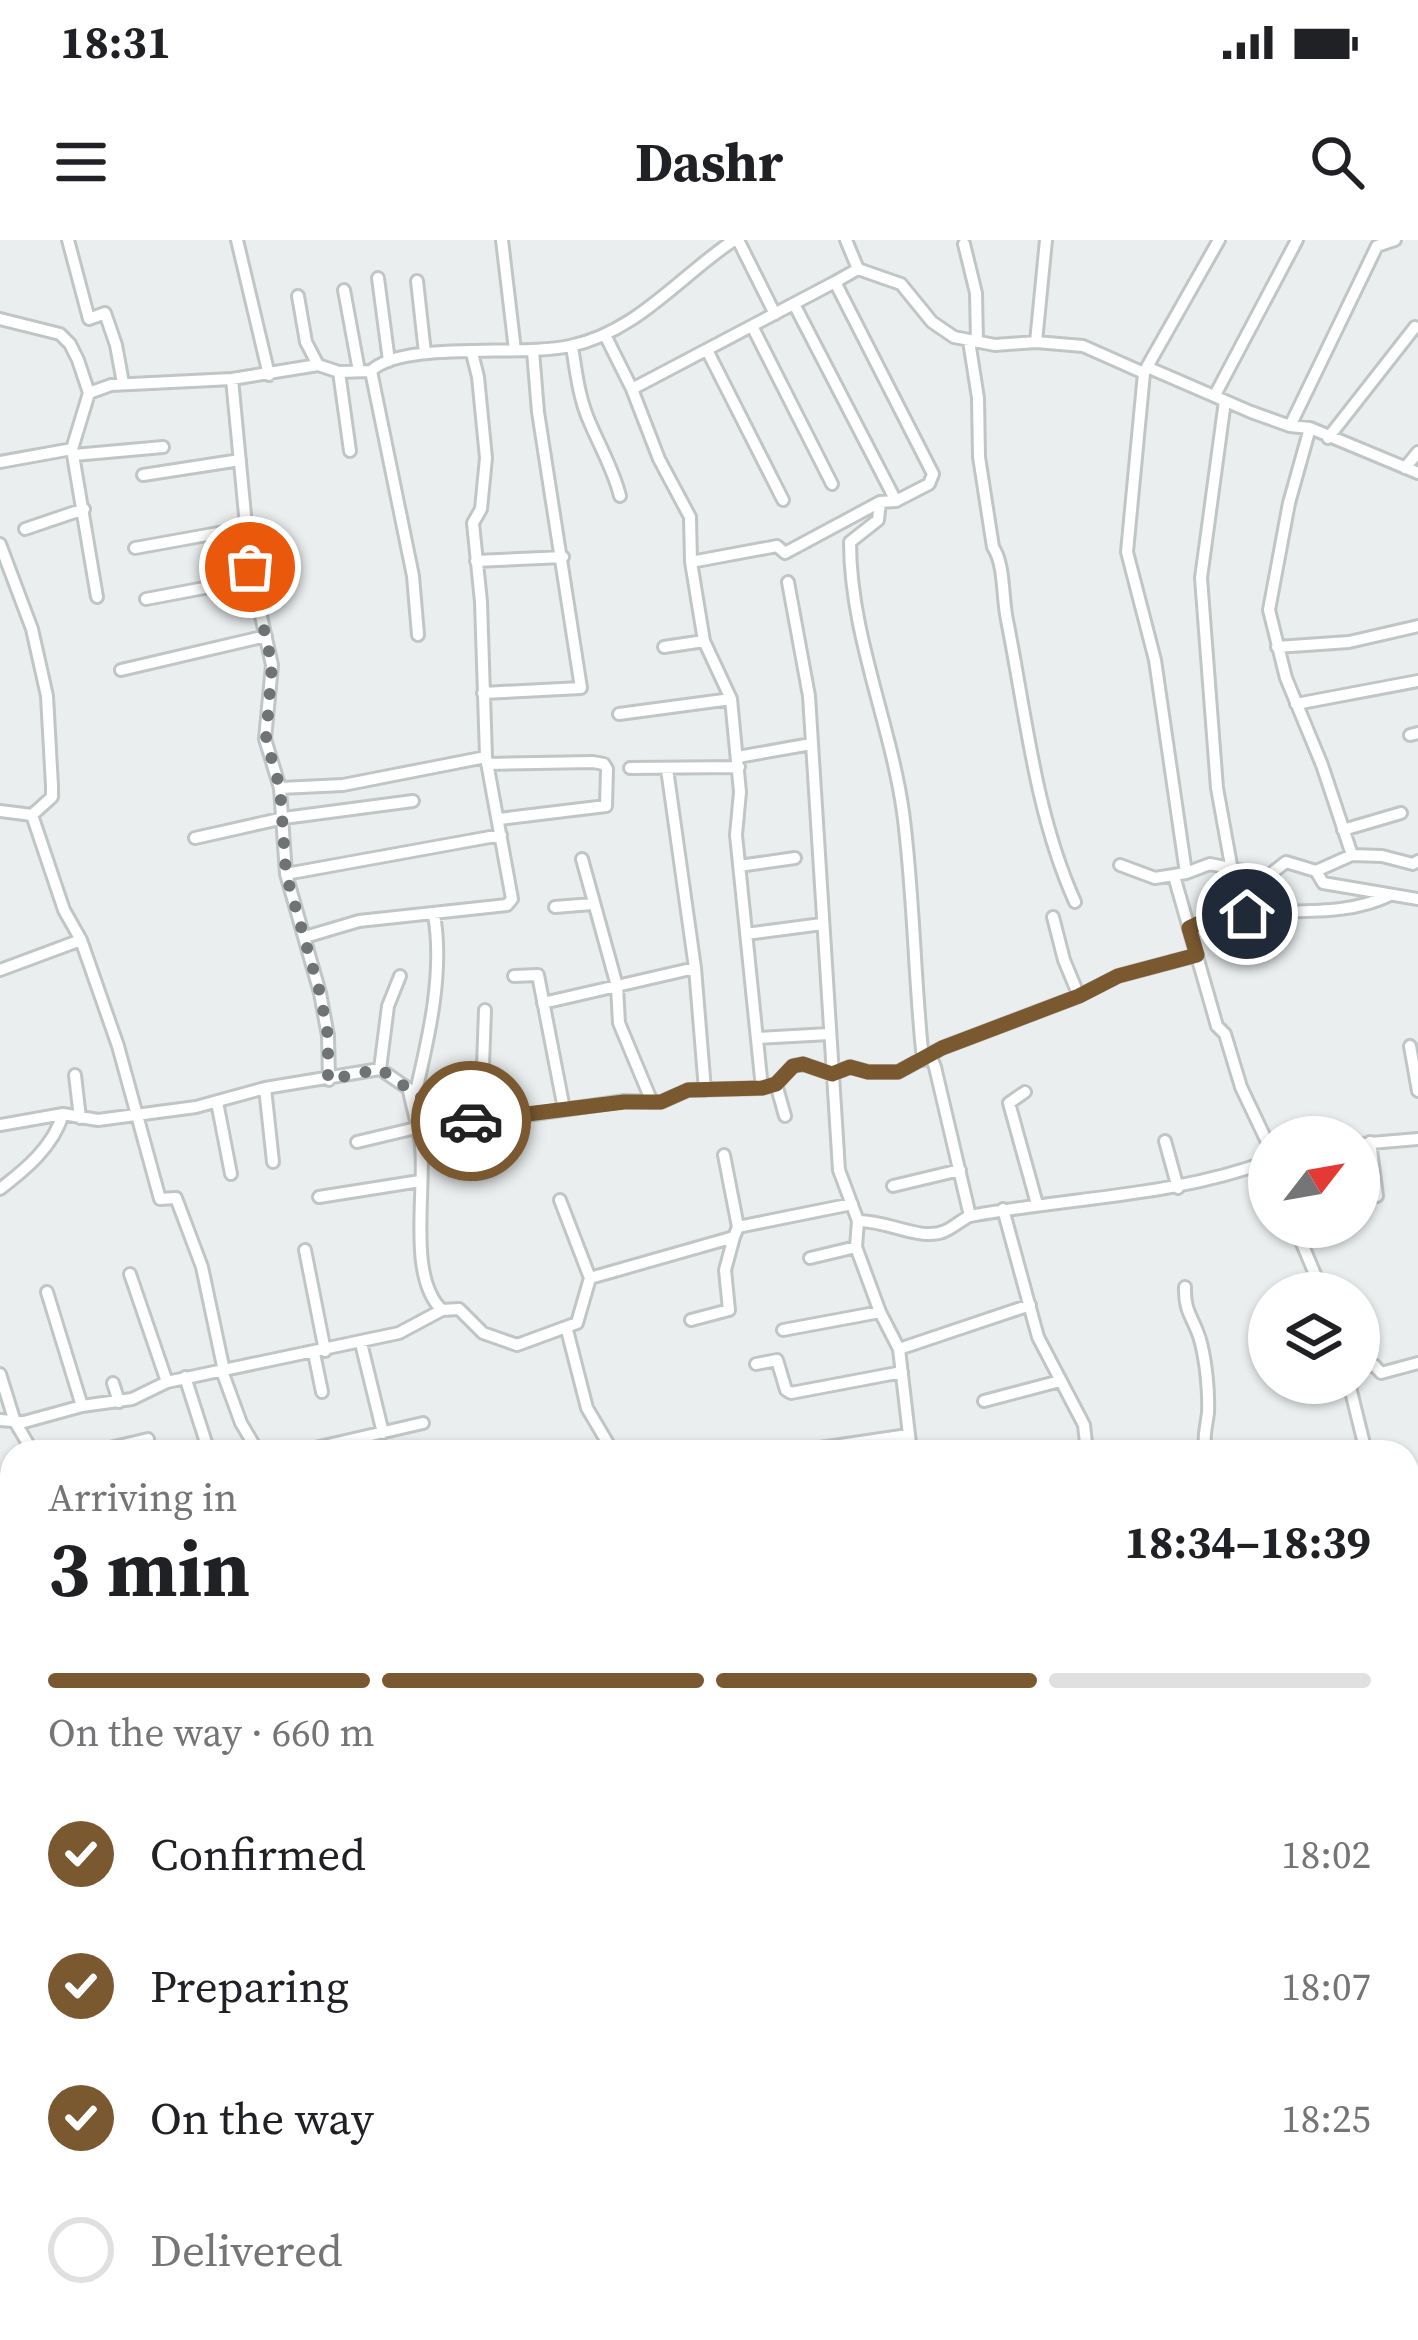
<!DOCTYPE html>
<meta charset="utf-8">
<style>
body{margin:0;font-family:"Source Serif 4",serif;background:#f2f2f2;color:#202124;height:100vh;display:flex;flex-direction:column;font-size:45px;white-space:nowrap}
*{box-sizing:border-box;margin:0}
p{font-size:39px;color:#757577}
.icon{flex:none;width:66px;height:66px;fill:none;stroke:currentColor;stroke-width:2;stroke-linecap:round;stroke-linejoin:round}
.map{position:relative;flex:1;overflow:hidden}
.panel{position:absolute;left:0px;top:1200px;width:1419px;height:900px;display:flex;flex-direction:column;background:#fff;border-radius:36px 36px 0 0;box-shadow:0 3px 9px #0004}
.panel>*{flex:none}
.needle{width:78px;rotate:59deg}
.controls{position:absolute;left:1248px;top:876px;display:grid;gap:24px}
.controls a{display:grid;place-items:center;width:132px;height:132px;border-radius:50%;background:#fff;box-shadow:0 3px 9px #0004;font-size:60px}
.pin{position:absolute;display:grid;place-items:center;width:102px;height:102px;color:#fff;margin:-51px;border:6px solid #fff;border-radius:50%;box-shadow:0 3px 12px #0007}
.courier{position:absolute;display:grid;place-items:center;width:120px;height:120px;margin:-60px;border:9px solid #7a5930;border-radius:50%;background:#fff;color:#222;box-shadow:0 3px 15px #0007}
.summary em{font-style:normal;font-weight:700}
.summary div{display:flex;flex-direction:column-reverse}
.summary{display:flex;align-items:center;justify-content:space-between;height:204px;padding:0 48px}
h1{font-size:78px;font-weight:700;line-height:90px}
.bar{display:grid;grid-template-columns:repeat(4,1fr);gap:18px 12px;align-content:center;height:144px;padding:0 48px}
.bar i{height:15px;border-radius:9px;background:#e0e0e0}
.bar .on{background:#7a5930}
.bar p{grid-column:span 4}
ol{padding:0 48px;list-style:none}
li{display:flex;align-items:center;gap:36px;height:132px}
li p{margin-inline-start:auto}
li .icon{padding:12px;border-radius:50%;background:#7a5930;color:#fff;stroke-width:4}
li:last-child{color:#757577}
li i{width:66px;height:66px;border:6px solid #e0e0e0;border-radius:50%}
.status{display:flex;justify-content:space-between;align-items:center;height:84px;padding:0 60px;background:#fff;direction:ltr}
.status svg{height:33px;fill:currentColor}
header{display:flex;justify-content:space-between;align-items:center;height:156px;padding:0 48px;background:#fff;font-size:54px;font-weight:700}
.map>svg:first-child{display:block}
</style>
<div class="status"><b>18:31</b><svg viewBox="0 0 49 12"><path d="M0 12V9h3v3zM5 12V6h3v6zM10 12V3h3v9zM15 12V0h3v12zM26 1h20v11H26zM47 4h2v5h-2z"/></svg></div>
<header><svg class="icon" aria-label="menu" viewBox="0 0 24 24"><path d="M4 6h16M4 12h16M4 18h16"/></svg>Dashr<svg class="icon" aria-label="search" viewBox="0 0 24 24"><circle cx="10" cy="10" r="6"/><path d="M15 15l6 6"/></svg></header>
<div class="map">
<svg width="1418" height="2100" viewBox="0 0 1418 2100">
<rect width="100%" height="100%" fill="#eaeeee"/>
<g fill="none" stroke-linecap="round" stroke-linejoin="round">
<defs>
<path id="minor" d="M68,0L89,79L105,73L116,105L123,143
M237,0L269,135
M502,0L515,110
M738,0L775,74
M846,0L858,29
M964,4L976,53L977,102
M378,38L389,121
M417,41L425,113
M344,50L359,131
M298,56L306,102L318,125
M794,64L896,261
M0,79L60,94L70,104L78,120L89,153L72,209L97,357
M752,86L832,244
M605,95L632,149L659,219L690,277L691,322L704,401L731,459L740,552L736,595L762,848
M969,101L978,158L979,217L993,307C1005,325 1002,357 1007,380C1026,475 1035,573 1075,662
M1036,102L1046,0
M572,106C576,132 579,159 590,183C601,209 613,229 620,256
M707,110L783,260
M1147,127L1219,0
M371,131L413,336L418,395
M339,132L350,211
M1144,133L1127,312L1155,420L1186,633
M232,139L250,327L272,425L265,499L280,548L286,634L320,753L328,796L329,840
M632,149L835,42
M89,153L111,145L232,139L318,125L339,132L371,131C403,100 521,117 570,106C637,92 680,36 734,0
M1215,155L1297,0
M1225,161L1201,338L1217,548L1231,625
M1290,186L1377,6L1395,0
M1310,188L1289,263L1269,370L1286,438L1322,525L1352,615
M1328,198L1415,87
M74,215L163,207
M0,222L72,209
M1405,228L1418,212
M143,235L240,220
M880,262L878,280L850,302C850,394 890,481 903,572C914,654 914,738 923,820L931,817L935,827L970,976
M25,289L84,269
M0,304L32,389L47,456L52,546V557L32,575L0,571
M135,308L246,288
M476,321L563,317
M691,322L777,306L785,313L880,262L896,261L929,244L933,234L835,42L858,29L901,44L932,82L954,97L995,105L1036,102L1083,106L1144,133L1147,127L1251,172L1290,186L1310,188L1418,233
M788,342L809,456L839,930L858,981L856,1007L880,1072L899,1109L911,1212
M146,359L252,339
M664,407L704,401
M1277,407L1349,402L1418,386
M121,430L266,396
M483,453L581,448L538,172L533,111
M1296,464L1418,441
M619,474L731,459
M1410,495L1418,493
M738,517L811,504
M487,524L593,522L604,524L607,529L606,566L499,579
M630,528L739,527
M667,529L695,728L705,850
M280,548L343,545L486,517
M32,575L64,670L81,700L118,806L160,959L176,958L202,1027L224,1131
M1343,590L1401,573
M195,598L284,578L413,561
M582,619L617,746L619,783L652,862
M1120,625L1155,638L1186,633L1210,624L1268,636L1286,622L1316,631L1352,615L1382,616L1413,624L1418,621
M739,626L795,618
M1316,631L1323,643L1418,659
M286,634L501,595
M1174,636L1217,786L1225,794L1241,847L1269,906
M555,667L592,664
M1053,677L1064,720L1079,756
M1189,688C1252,657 1327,686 1390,655
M746,694L822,684
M305,697L359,681L507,665L512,659L486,517L481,362L473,283L481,269L486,218L478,137L472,113
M0,730L81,700
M514,736L538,735L564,869
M543,763L695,728
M757,798L829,794
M1410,806L1418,851
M380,829L388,766L400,736
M75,835L80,878
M776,844L785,876
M265,848L273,922
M409,850C412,868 419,887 421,905C426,951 407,1037 442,1070
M416,851C429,796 444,731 434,675
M1025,852L1009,863L1037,964
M217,862L231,934
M481,882L485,770
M0,885L63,874L98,880L196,867L265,848L380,829L452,879L481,882L624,861L661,862L688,850L762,848L776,844L793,826L803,824L832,834L850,827L869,832H898L942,808L1079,756L1118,736L1197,715
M1165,901L1178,948
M357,902L416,888
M1370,902L1377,956
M1359,904L1418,899
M724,915L738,987
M893,946L960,930
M0,949C26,929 53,907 63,874
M319,957L420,941
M560,960L590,1038
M1003,969L1038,1097L1084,1185L1087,1212
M858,981C887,980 921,1002 945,991C954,987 961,980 970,976C1071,957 1172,957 1269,921
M1295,987L1323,1053
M305,1010L325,1111
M810,1018L856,1007
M130,1034L167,1142
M1185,1047C1184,1074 1195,1079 1201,1103C1206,1123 1209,1152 1208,1173C1206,1188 1203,1197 1206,1212
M47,1052L82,1166
M691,1080L729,1070L725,1030L734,997
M567,1090L587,1168L613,1212
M783,1090L880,1072
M361,1103L383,1193
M899,1109L1030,1065
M314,1113L322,1152
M756,1124L777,1120L786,1150L791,1153L902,1132
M1359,1128L1374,1125L1381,1133L1418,1123
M222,1131L241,1183L254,1205
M0,1134L15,1182L33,1212
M185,1137L209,1212
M113,1143L119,1162
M1349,1143L1366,1212
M984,1161L1060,1141
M0,1180L24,1182L82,1166L132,1159L167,1142L399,1093L442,1070L459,1069L483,1093L517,1105L577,1083L590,1038L734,997L738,987L852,964
M820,1208L908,1195
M302,1211L423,1183
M93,1212L148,1199
M0,1249L12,1270
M1407,1253L1418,1249
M1407,1305L1418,1336
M0,1310L12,1331
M1407,1453L1418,1452
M9,1532L12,1567
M1407,1537L1418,1541
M0,1592H12
M1407,1672L1418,1671
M0,1691L12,1676
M12,1929L5,1933L12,1963
M1407,1934H1418
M1407,2082H1418
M45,2088L48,2100
M99,2088L104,2100
M166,2088L169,2100
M319,2088V2100
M570,2088V2100
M738,2088L739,2100
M800,2088V2100
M1024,2088V2100
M1036,2088L1217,2095
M1331,2088L1334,2100
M373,2100V2088
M481,2100V2088
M655,2100V2088
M894,2100L895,2093L943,2088"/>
<path id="tertiary" d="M1407,1732L1418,1723
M0,1785H12
M1407,1795H1418
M0,1841H12
M1407,1852H1418"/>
<path id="secondary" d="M0,1800H12
M1407,1814H1418
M0,1822H12
M1407,1837H1418"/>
</defs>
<use href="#minor" stroke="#c0c5c5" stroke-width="16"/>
<use href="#tertiary" stroke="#c0c5c5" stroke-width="18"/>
<use href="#secondary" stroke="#c0c5c5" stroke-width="20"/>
<use href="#minor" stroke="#fff" stroke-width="10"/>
<use href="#tertiary" stroke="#fff" stroke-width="12"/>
<use href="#secondary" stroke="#fff" stroke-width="14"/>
</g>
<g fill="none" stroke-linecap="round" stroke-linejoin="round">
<path stroke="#707373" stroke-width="12" stroke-dasharray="0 21.6" d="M250,327L272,425L266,499L280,548L286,634L320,753L328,796V840L380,829L452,879L471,881"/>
<path stroke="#7a5930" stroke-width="15" d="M471,881L624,862H661L688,850L762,848L776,844L793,826L803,824L832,834L850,827L868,832H898L942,808L1079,756L1118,736L1197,715L1189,688L1214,676L1247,674"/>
</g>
</svg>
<div class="controls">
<a><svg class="needle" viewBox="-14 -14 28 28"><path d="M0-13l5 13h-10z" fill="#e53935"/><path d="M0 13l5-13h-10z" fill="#757577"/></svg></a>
<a><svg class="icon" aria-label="layers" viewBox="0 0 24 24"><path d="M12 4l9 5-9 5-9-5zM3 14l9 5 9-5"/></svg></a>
</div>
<div class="pin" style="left:250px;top:327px;background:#ea580c"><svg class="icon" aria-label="bag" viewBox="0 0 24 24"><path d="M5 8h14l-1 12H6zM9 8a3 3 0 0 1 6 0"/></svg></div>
<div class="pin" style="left:1247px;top:674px;background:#1f2937"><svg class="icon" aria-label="home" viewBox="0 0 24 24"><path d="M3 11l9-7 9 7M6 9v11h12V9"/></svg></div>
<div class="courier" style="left:471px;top:881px"><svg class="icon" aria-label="car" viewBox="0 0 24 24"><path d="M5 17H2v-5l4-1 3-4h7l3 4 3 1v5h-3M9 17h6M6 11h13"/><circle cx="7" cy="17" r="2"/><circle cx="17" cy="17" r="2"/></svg></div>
<section class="panel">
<div class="summary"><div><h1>3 min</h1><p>Arriving in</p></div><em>18:34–18:39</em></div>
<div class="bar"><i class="on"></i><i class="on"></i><i class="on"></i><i></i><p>On the way · 660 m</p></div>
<ol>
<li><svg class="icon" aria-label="check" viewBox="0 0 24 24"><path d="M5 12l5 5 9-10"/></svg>Confirmed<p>18:02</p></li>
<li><svg class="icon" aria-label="check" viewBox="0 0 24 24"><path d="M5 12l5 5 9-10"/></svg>Preparing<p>18:07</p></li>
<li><svg class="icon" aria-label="check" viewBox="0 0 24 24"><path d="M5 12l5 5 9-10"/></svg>On the way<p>18:25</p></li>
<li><i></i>Delivered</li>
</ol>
</section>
</div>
